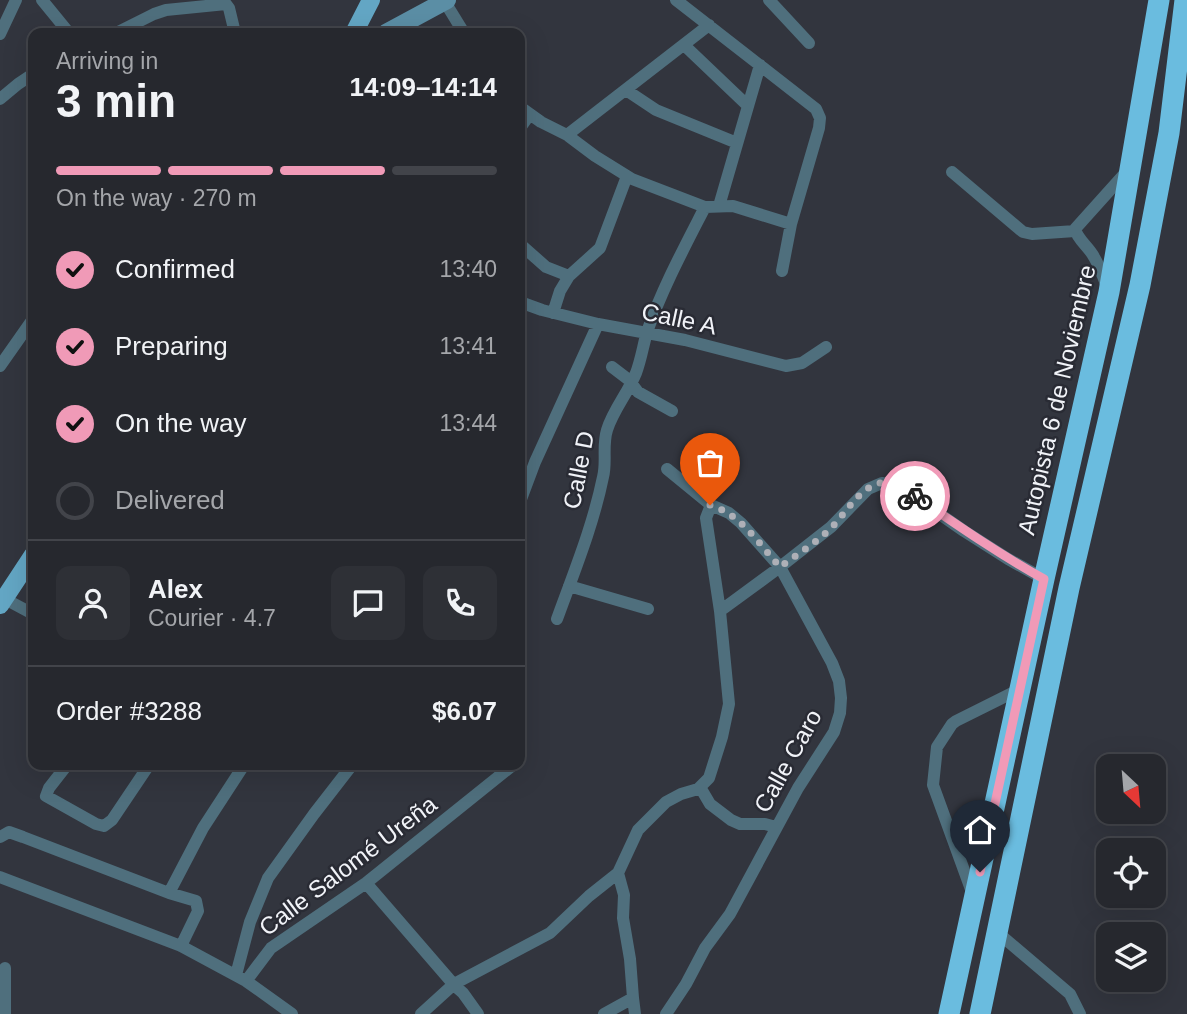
<!DOCTYPE html>
<meta charset="utf-8">
<style>
body{margin:0;font-family:Arial,sans-serif;background:#2e3036;color:#f1f3f6;height:100vh;display:flex;flex-direction:column;font-size:26px;white-space:nowrap}
*{box-sizing:border-box;margin:0}
p{font-size:23px;color:#a4a6aa}
.icon{flex:none;width:38px;height:38px;fill:none;stroke:currentColor;stroke-width:2;stroke-linecap:round;stroke-linejoin:round}
.map{position:relative;flex:1;overflow:hidden}
.panel{position:absolute;left:28px;top:28px;width:497px;height:742px;display:flex;flex-direction:column;background:#26282e;border-radius:14px;box-shadow:0 7px 28px #0002,0 0 0 2px #42444a}
.panel>*{flex:none}
.needle{width:46px;rotate:154deg}
.tools{position:absolute;left:1096px;top:754px;display:grid;gap:14px}
.tools a{display:grid;place-items:center;width:70px;height:70px;border-radius:14px;background:#26282e;box-shadow:0 7px 28px #0002,0 0 0 2px #42444a;font-size:35px}
.pin{position:absolute;display:grid;place-items:center;width:60px;height:60px;color:#fff;margin:-72px -30px;border-radius:50% 50% 50% 0;rotate:-45deg;box-shadow:0 0 7px #0007}
.pin .icon{rotate:45deg}
.courier{position:absolute;display:grid;place-items:center;width:70px;height:70px;margin:-35px;border:5px solid #f09ab7;border-radius:50%;background:#fff;color:#222;box-shadow:0 2px 9px #0007}
.overview em{font-style:normal;font-weight:700}
.overview div{display:flex;flex-direction:column-reverse}
.overview{display:flex;align-items:center;justify-content:space-between;height:119px;padding:0 28px}
h1{font-size:46px;font-weight:700;line-height:52px}
.bar{display:grid;grid-template-columns:repeat(4,1fr);gap:10px 7px;align-content:center;height:84px;padding:0 28px}
.bar i{height:9px;border-radius:5px;background:#42444a}
.bar .current{background:#f09ab7}
.bar p{grid-column:span 4}
.line{display:flex;align-items:center;gap:18px;padding:0 28px;border-top:2px solid #42444a}
.line div{flex:1}
.round{display:grid;place-items:center;flex:none;width:74px;height:74px;border-radius:14px;background:#2e3036}
ol{padding:0 28px;list-style:none}
li{display:flex;align-items:center;gap:21px;height:77px}
li p{margin-inline-start:auto}
li .icon{padding:7px;border-radius:50%;background:#f09ab7;color:#111;stroke-width:4}
li:last-child{color:#a4a6aa}
li i{width:38px;height:38px;border:4px solid #42444a;border-radius:50%}
.map>svg:first-child{display:block}
</style>
<div class="map">
<svg width="1187" height="1014" viewBox="0 0 1187 1014">
<rect width="100%" height="100%" fill="#32353e"/>
<g fill="none" stroke-linecap="round" stroke-linejoin="round">
<path stroke="#4f6f7d" stroke-width="12" d="M42,0L69,33
M676,0L816,109L820,118L819,128L791,224L782,271
M769,0L809,43
M445,2L464,33
M116,33L154,14L166,10L226,4L229,8L235,33
M0,34L16,0
M684,45L748,106
M626,90L656,110L737,143
M0,99L18,84L33,74
M520,107L541,122L567,135L595,156L632,179L705,207L733,206L791,224
M520,128L530,114
M567,135L709,25
M952,172L1023,232L1032,234L1075,231
M719,206L760,65
M520,244L546,267L569,276
M1108,289C1104,279 1100,267 1094,257C1089,247 1077,239 1075,229L1128,170
M520,302L542,310L598,324L685,340L786,366L802,363L826,347
M553,313L560,291L569,276L600,248L627,176
M0,366L33,319
M612,367L629,380L638,392L672,411
M520,502L535,462L598,324
M569,586L648,609
M5,599L33,614
M720,611L780,567L831,527L868,489L882,483L898,485L964,531L1008,559L1044,579
M557,619C574,572 593,526 603,477C607,462 602,446 607,430C613,410 628,393 636,373C641,360 643,346 647,332C662,289 684,248 705,207
M67,765L49,788L46,796L96,824L104,826L112,820L149,765
M700,787L710,804L731,820L740,824H765L776,827
M0,837L9,832L23,837L169,893L196,901L198,911L181,946
M0,877L181,946L246,981L292,1014
M366,883L455,986L463,993L478,1014
M169,893L203,828L244,765
M973,895L933,785L937,747L952,724L956,721L1020,689
M997,932L1070,994L1080,1014
M5,968V1014
M236,975L250,922L268,878L314,814L352,765
M246,981L271,948L366,883L513,765
M633,998L635,1014
M421,1014L454,984L550,933L589,896L618,873L638,830L666,802L681,794L698,789L709,778L722,737L729,704L720,611L706,518L711,505
M604,1014L633,998L630,959L623,918L624,895L618,873
M666,1014L686,984L705,948L730,914L798,788L834,732L840,713L841,698L839,681L832,663L780,567L741,523L729,513L711,505L667,469"/>
<path stroke="#5b8ea5" stroke-width="18" d="M386,33L447,0"/>
<path stroke="#63a6c4" stroke-width="18" d="M354,33L371,0
M0,605L33,555"/>
<path stroke="#6abcdf" stroke-width="21" d="M949,1014L1044,579L1109,292L1159,0
M980,1014L1069,588L1140,285L1169,133L1185,0"/>
</g>
<g fill="none" stroke-linecap="round" stroke-linejoin="round">
<path stroke="#aeb0b7" stroke-width="7" stroke-dasharray="0 12.6" d="M710,505C741,514 760,545 780,567C798,554 817,542 832,527C846,513 859,488 880,483C894,480 904,489 915,496"/>
<path stroke="#f09ab7" stroke-width="9" d="M915,496C957,525 999,554 1044,579L980,872"/>
</g>
<g text-anchor="middle" stroke-width="5" stroke-linejoin="round" paint-order="stroke">
<g font-size="24" fill="#f1f3f8" stroke="#292b34">
<text transform="translate(679 319) rotate(12)" y="8">Calle A</text>
<text transform="translate(1057 400) rotate(-77)" y="8">Autopista 6 de Noviembre</text>
<text transform="translate(579 470) rotate(-79)" y="8">Calle D</text>
<text transform="translate(788 761) rotate(-61)" y="8">Calle Caro</text>
<text transform="translate(348 866) rotate(-37)" y="8">Calle Salomé Ureña</text>
</g>
</g>
</svg>
<div class="tools">
<a><svg class="needle" viewBox="-14 -14 28 28"><path d="M0-13l5 13h-10z" fill="#e53935"/><path d="M0 13l5-13h-10z" fill="#a4a6aa"/></svg></a>
<a><svg class="icon" aria-label="locate" viewBox="0 0 24 24"><circle cx="12" cy="12" r="6"/><path d="M12 2v4M12 18v4M2 12h4M18 12h4"/></svg></a>
<a><svg class="icon" aria-label="layers" viewBox="0 0 24 24"><path d="M12 4l9 5-9 5-9-5zM3 14l9 5 9-5"/></svg></a>
</div>
<div class="pin" style="left:710px;top:505px;background:#ea580c"><svg class="icon" aria-label="bag" viewBox="0 0 24 24"><path d="M5 8h14l-1 12H6zM9 8a3 3 0 0 1 6 0"/></svg></div>
<div class="pin" style="left:980px;top:872px;background:#1f2937"><svg class="icon" aria-label="home" viewBox="0 0 24 24"><path d="M3 11l9-7 9 7M6 9v11h12V9"/></svg></div>
<div class="courier" style="left:915px;top:496px"><svg class="icon" aria-label="bike" viewBox="0 0 24 24"><circle cx="6" cy="16" r="4"/><circle cx="18" cy="16" r="4"/><path d="M6 16l4-8h5l3 8M10 8l3 8H6M13 5h3"/></svg></div>
<section class="panel">
<div class="overview"><div><h1>3 min</h1><p>Arriving in</p></div><em>14:09–14:14</em></div>
<div class="bar"><i class="current"></i><i class="current"></i><i class="current"></i><i></i><p>On the way · 270 m</p></div>
<ol>
<li><svg class="icon" aria-label="check" viewBox="0 0 24 24"><path d="M5 12l5 5 9-10"/></svg>Confirmed<p>13:40</p></li>
<li><svg class="icon" aria-label="check" viewBox="0 0 24 24"><path d="M5 12l5 5 9-10"/></svg>Preparing<p>13:41</p></li>
<li><svg class="icon" aria-label="check" viewBox="0 0 24 24"><path d="M5 12l5 5 9-10"/></svg>On the way<p>13:44</p></li>
<li><i></i>Delivered</li>
</ol>
<div class="line" style="height:126px"><a class="round"><svg class="icon" aria-label="person" viewBox="0 0 24 24"><circle cx="12" cy="8" r="4"/><path d="M4 21q1-7 8-7t8 7"/></svg></a><div><b>Alex</b><p>Courier · 4.7</p></div><a class="round"><svg class="icon" aria-label="chat" viewBox="0 0 24 24"><path d="M4 5h16v11H9l-5 4z"/></svg></a><a class="round"><svg class="icon" aria-label="phone" viewBox="0 0 24 24"><path d="M5 4h4l2 5-3 2q2 4 5 5l2-3 5 2v4C11 20 4 13 5 4z"/></svg></a></div>
<div class="line" style="height:91px"><div>Order #3288</div><b>$6.07</b></div>
</section>
</div>
